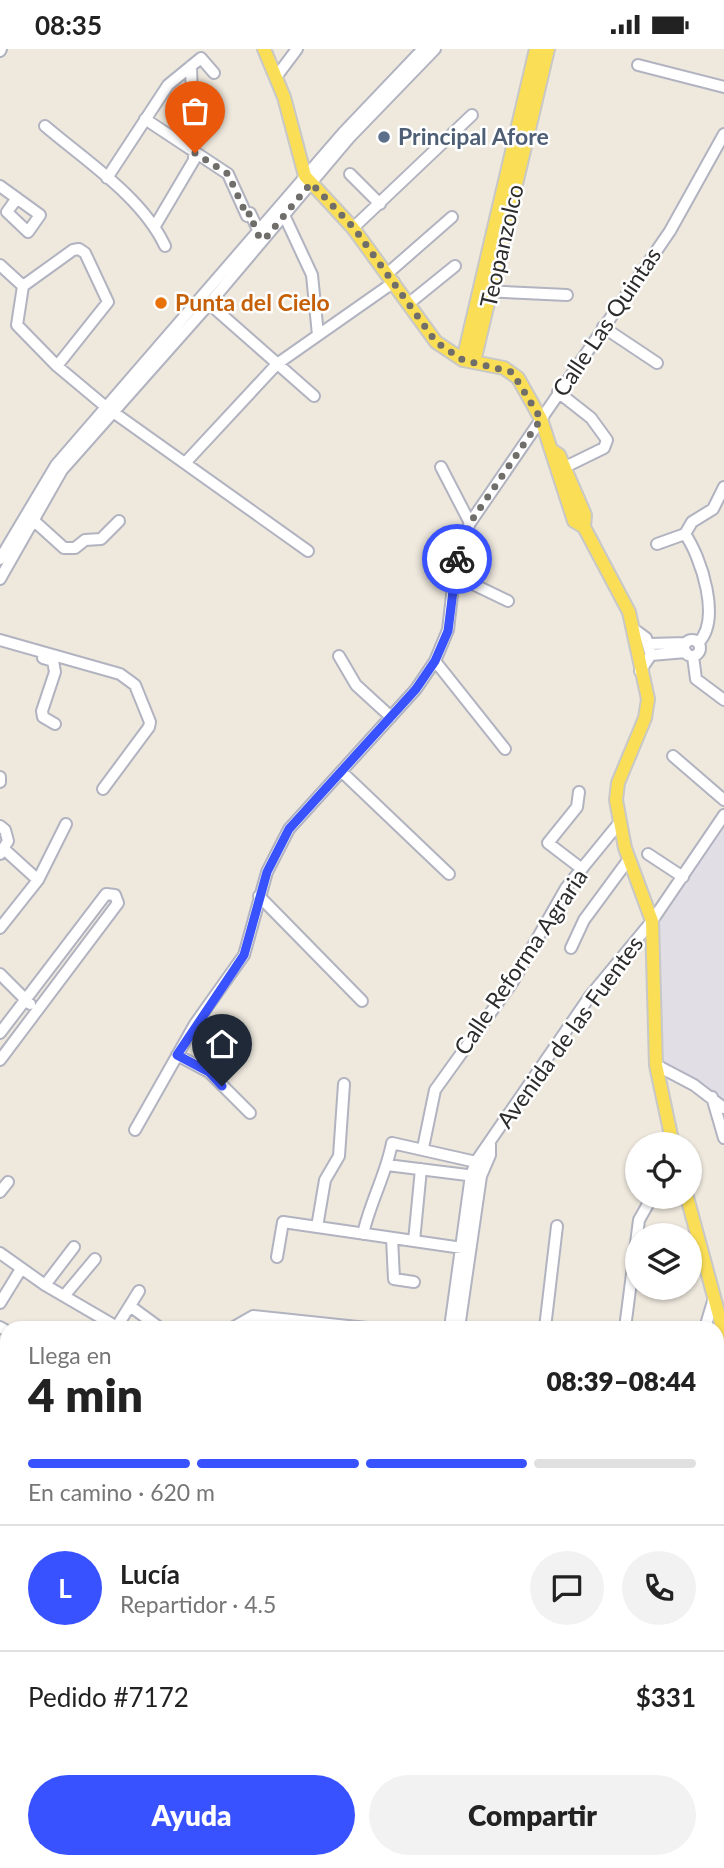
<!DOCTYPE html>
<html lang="es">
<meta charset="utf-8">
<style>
body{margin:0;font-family:Lato,sans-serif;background:#f2f2f2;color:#222;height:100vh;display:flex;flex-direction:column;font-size:26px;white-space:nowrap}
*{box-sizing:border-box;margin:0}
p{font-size:23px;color:#767676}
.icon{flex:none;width:38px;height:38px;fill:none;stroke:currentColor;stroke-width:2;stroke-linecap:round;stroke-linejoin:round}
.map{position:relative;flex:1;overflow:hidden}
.drawer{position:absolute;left:0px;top:1272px;width:724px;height:548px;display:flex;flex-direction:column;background:#fff;border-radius:21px 21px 0 0;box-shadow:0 2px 5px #0004}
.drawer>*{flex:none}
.fabs{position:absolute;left:625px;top:1083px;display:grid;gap:14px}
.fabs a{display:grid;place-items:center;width:77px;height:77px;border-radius:50%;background:#fff;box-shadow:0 2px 5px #0004;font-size:35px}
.pin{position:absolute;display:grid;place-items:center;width:60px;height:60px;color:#fff;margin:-72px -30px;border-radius:50% 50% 50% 0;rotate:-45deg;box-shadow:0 0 7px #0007}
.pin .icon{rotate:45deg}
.courier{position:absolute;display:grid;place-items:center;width:70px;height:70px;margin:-35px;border:5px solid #3952ff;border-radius:50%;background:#fff;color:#222;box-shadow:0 2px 9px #0007}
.headline em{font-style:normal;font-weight:800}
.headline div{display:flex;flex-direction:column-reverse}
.headline{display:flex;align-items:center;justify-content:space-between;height:119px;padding:0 28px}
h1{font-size:46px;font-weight:800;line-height:52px}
.bar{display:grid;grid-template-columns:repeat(4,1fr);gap:10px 7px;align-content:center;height:84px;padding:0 28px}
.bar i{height:9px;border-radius:5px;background:#e0e0e0}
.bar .active{background:#3952ff}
.bar p{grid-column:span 4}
.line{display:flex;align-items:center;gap:18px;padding:0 28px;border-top:2px solid #e0e0e0}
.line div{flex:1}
.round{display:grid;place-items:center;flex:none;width:74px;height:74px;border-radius:37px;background:#f2f2f2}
.primary-button{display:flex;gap:14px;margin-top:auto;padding:14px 28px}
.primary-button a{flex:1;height:80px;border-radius:42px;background:#3952ff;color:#fff;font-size:28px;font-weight:800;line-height:80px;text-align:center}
.primary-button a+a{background:#f2f2f2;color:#222}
.status{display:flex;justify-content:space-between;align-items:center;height:49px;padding:0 35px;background:#fff;direction:ltr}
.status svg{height:19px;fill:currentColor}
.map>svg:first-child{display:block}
</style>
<div class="status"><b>08:35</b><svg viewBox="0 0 49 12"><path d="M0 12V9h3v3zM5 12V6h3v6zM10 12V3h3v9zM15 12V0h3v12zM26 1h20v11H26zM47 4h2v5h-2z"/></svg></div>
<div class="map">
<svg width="724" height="1819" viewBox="0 0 724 1819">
<rect width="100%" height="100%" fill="#eee8dd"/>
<path fill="#e1dee6" d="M721,776L724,778V1055L657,1015L652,879Z"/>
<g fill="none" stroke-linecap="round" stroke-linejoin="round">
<defs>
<path id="minor" d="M0,2L1,0
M638,16L724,38
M276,28L297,0
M145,70L228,125L247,167L250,164L262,189
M45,77C86,112 142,148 165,197
M350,125L380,155
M107,129L168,36L201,9L214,24
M0,137L40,166L28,183L7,163L17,149
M284,166L312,226L318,286
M155,177L194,111L191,17
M353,179L472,66
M0,216L23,237
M388,224L452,168
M483,242L567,246
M205,251L314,347
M408,255L455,217
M603,278L657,314
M57,317L108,253L85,204L79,200L73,201L23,237L17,276L57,317L106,358L308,502
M185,414L277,315L394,233
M441,418L470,474
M557,422L604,399L607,391L591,369L558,343
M32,470L64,499H75L85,491L101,490L119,472
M685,485C701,508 722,571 698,594
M657,495L685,485L692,473L713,460L724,438
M0,510L56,416L343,84L423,0
M454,526L508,552
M0,530L62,421L209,255L349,89L435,0
M635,581L646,589L651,606L640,622
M0,591L120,625L135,636L150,673L149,678L103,740
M684 599a8 8 0 1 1 16 0a8 8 0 1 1-16 0Z
M649,595L686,594
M651,606L686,603
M339,607L356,636L391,668
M693,607L696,630L724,651
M43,609L53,612L55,623L42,662L43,668L55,675
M435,612L505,700
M673,707L724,751
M342,723L449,825
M0,728V733
M579,743L577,758L548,794L582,820
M0,777L5,781L8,792L0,805
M5,801L38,831
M648,805L683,828
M259,847L362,952
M0,879L38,831L66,775
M571,899L584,871L629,810
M0,925L30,955
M0,984L106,845L115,846L118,854L0,1011
M177,1006L209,1023L250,1064
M656,1016L694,1036L724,1059
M712,1048L724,1089
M135,1081L195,975L244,906L267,823L289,780L416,640L435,612L448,581L457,503L470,474L670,182L724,85
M423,1099L435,1041L512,934L566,839L620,773
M387,1116L475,1127
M0,1143L8,1133
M317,1178L325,1131L339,1107L344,1035
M363,1185C370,1153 386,1126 392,1094L485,1115
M392,1189L394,1230L414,1233
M414,1192L421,1120
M0,1204L45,1236L117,1278
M277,1208L283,1173L469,1200
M45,1236L74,1198
M64,1247L95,1210
M0,1254L21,1220
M130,1257L160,1279
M0,1278L7,1282
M116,1279L139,1242
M232,1279L253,1267L367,1279
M450,1279L471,1126L477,1111L590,947L652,872L724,766
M459,1279L481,1127L490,1106V1095
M545,1279L557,1177
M625,1279L639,1171L652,1148
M705,1279L714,1249
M0,1336L7,1340
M718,1385H724
M0,1440L7,1444
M0,1470L7,1459
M718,1501L724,1502
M0,1505L7,1511
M718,1585L724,1588
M0,1588L7,1587
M0,1632L7,1629
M718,1653L724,1631
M718,1681L724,1684
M718,1757L724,1760
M0,1783L7,1749
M173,1813L185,1819
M292,1813L304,1819
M398,1813L399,1819
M499,1813L501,1819
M623,1813L635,1819
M154,1819L157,1813
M241,1819L242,1813
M332,1819L338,1813"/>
<path id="major" d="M264,0L284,48L305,127L353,179L436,293L463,311L504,319L518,329L541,370L574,472L584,478L629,563L648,650L645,669L618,734L616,751L625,799L652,872L656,1016L673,1096
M463,311L536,0
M474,313L548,0
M553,402L559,406L585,466L584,478
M687,1148L724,1285"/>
<path id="highway" d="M718,1349H724
M718,1363L724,1362
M0,1552L7,1550
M0,1571L7,1567"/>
</defs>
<use href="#minor" stroke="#b1b3c0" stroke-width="14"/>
<use href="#major" stroke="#c8c8c8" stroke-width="16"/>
<use href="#highway" stroke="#c8c8c8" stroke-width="18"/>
<use href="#minor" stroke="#fff" stroke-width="10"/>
<use href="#major" stroke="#fade56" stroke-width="12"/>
<use href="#highway" stroke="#ffab57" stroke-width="14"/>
</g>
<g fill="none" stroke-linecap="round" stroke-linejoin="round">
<path stroke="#706e6a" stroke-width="7" stroke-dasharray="0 12.6" d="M195,104L228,125L247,167L250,164L257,185L264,191L311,134L354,179L436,293L463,311L512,323L541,370L470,474L457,510"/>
<path stroke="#3952ff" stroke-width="9" d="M222,1037L209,1023L177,1006L244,906L267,823L289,780L416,640L435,612L448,582L457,510"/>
</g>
<circle fill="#5c6f8a" stroke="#fff" stroke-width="2.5" cx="384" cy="88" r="7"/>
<circle fill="#e8710a" stroke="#fff" stroke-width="2.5" cx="161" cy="254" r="7"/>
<g text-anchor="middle" stroke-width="5" stroke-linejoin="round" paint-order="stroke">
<g font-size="23" font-weight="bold" fill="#4e5e75" stroke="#fff" text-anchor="start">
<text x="398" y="96">Principal Afore</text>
</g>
<g font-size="23" fill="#2c2c2c" stroke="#fff">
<text transform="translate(502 197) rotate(-77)" y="8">Teopanzolco</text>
<text transform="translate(607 273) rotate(-56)" y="8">Calle Las Quintas</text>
<text transform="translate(521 913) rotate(-56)" y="8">Calle Reforma Agraria</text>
<text transform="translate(570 983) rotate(-54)" y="8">Avenida de las Fuentes</text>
</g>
<g font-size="23" font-weight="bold" fill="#c56008" stroke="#fff" text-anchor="start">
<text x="175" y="262">Punta del Cielo</text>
</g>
</g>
</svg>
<div class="fabs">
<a><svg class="icon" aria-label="locate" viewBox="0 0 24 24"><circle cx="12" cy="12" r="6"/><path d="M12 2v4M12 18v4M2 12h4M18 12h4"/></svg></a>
<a><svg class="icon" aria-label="layers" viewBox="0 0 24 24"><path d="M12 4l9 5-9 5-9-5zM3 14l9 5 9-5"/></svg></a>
</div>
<div class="pin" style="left:195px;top:104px;background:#ea580c"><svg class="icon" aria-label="bag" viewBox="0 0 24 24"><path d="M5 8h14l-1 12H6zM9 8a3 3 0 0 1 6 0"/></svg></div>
<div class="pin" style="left:222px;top:1037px;background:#1f2937"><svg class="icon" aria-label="home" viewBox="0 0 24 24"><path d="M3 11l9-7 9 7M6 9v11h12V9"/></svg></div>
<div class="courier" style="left:457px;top:510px"><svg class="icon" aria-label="bike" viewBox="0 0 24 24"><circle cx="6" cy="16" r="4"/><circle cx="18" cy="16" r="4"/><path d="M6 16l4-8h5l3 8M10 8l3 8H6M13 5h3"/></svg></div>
<section class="drawer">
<div class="headline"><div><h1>4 min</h1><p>Llega en</p></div><em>08:39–08:44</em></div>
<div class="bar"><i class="active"></i><i class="active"></i><i class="active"></i><i></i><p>En camino · 620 m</p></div>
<div class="line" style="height:126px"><b class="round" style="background:#3952ff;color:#fff">L</b><div><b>Lucía</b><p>Repartidor · 4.5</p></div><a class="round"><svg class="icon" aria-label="chat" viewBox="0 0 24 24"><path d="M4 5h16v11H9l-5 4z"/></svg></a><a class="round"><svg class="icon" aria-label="phone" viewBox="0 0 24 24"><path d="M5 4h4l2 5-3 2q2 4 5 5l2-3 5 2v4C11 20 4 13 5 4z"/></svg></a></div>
<div class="line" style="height:91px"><div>Pedido #7172</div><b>$331</b></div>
<div class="primary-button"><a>Ayuda</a><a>Compartir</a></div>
</section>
</div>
